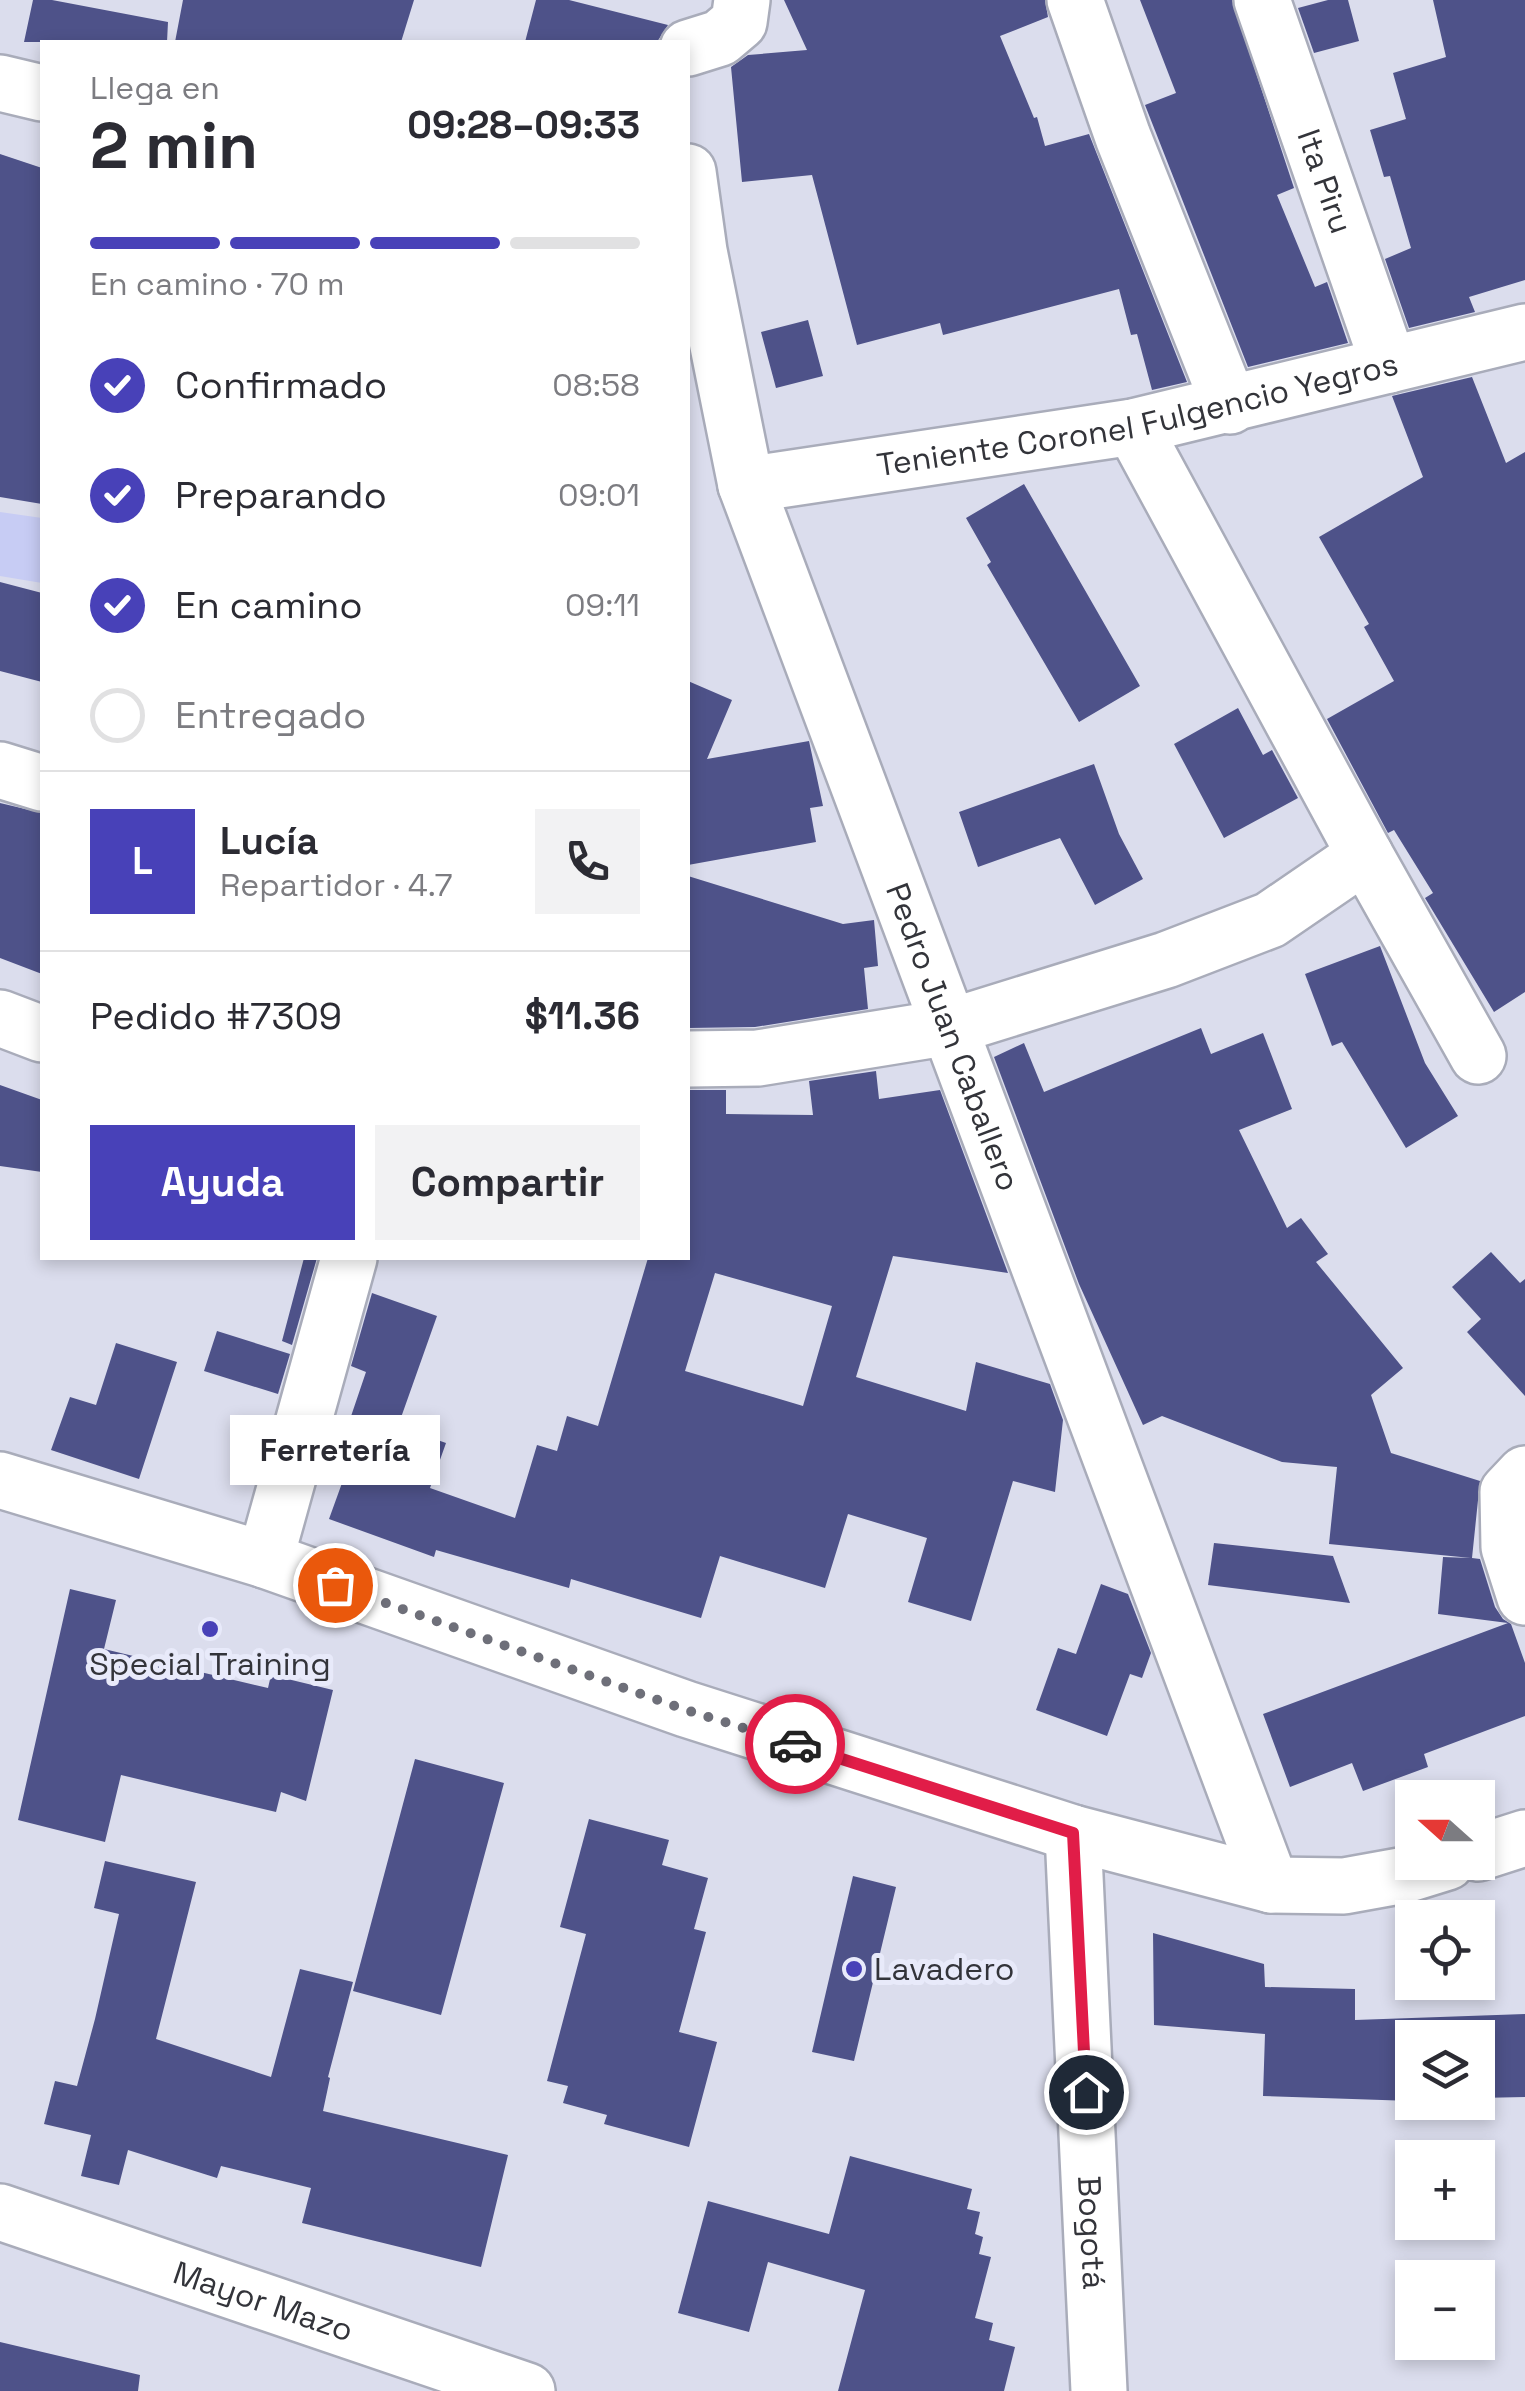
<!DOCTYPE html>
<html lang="es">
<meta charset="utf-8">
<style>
body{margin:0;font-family:"Space Grotesk",sans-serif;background:#f2f2f3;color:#2b2b33;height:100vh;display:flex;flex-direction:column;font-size:38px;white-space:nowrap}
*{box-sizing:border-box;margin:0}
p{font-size:32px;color:#7c7c81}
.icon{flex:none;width:55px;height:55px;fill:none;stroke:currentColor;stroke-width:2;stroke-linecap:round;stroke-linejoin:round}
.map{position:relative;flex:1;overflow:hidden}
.drawer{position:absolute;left:40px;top:40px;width:650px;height:1220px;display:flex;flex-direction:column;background:#fff;border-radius:0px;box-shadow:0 5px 15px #0003}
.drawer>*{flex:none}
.needle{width:65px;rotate:291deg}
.buttons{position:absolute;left:1395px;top:1780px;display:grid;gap:20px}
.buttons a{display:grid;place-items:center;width:100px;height:100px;border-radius:0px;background:#fff;box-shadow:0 5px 15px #0003;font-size:50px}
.pin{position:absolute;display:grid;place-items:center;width:85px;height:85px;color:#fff;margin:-42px;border:5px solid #fff;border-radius:50%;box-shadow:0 2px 10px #0007}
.courier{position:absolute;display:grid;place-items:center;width:100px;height:100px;margin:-50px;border:8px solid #e11d48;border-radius:50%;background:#fff;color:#222;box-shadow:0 2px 12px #0007}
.bubble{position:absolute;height:70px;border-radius:0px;background:#fff;box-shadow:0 5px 15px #0003;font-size:32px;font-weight:700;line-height:70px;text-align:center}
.summary em{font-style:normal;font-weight:700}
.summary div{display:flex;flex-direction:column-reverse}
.summary{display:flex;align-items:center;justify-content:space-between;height:170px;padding:0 50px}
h1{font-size:65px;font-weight:700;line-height:75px}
.bar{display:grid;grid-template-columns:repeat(4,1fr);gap:15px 10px;align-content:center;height:120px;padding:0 50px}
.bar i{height:12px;border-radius:8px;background:#e1e1e2}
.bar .on{background:#4841b8}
.bar p{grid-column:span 4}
.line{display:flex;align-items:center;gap:25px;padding:0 50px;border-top:2px solid #e1e1e2}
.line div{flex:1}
.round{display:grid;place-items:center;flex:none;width:105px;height:105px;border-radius:0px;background:#f2f2f3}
ol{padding:0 50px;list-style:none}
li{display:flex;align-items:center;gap:30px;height:110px}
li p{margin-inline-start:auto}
li .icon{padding:10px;border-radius:50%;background:#4841b8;color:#fff;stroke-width:4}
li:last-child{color:#7c7c81}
li i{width:55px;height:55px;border:5px solid #e1e1e2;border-radius:50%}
.button{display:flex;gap:20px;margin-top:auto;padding:20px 50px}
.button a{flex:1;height:115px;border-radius:0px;background:#4841b8;color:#fff;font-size:40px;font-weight:700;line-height:115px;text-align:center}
.button a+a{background:#f2f2f3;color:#2b2b33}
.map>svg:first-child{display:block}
</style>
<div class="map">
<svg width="1525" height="2391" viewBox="0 0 1525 2391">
<rect width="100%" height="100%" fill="#dbdded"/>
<path fill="#c7ccf4" d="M0,512L42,518V583L0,576Z"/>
<path fill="#4e5289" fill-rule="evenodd" d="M33,0H52L168,22L167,42H24Z
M183,0H414L401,42H175Z
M536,0H569L668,25L657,42H525Z
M784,0H1045L1048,17L1000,36L1034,118L1037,117L1045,146L1089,134L1187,382L1152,390L1137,334L1131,335L1119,289L943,335L940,323L857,345L812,175L742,182L731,67L748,55L807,50Z
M1140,0H1232L1294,188L1277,195L1315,287L1327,282L1348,343L1248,367L1145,105L1176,93Z
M1328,0H1348L1359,41L1314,53L1298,8Z
M1433,0H1525V280L1469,297L1475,312L1409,328L1385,259L1411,248L1390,176L1384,177L1370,130L1406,119L1393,73L1446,57Z
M0,154L42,168V504L0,497Z
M808,320L823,376L776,388L761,332Z
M1472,377L1506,463L1525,452V992L1494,1012L1425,898L1433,893L1394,830L1388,833L1327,719L1394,681L1364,627L1369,624L1319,537L1423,477L1392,396Z
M1024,484L1140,686L1079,722L987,565L991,562L966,518Z
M0,582L42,593V682L0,671Z
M688,681L732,700L707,759L809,741L823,806L810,808L816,842L688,865Z
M1238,708L1263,755L1272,750L1298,798L1224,838L1174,744Z
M1094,764L1119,834L1143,879L1095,905L1060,838L978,867L959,812Z
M0,803L42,813V974L0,958Z
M688,876L843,924L874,920L878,966L864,968L868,1009L755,1027L688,1028Z
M1380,946L1425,1063L1458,1116L1406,1148L1342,1042L1332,1046L1305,974Z
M1201,1028L1211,1054L1263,1033L1292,1109L1239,1130L1287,1228L1301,1218L1328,1254L1316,1262L1403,1368L1371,1395L1391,1453L1480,1481L1472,1558L1480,1559L1495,1607L1503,1619L1511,1624L1525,1663V1716L1424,1754L1428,1767L1363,1791L1352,1763L1290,1787L1263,1714L1508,1623L1438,1614L1443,1557L1471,1558L1329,1544L1337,1467L1282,1462L1162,1416L1143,1425L1079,1284L994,1057L1024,1043L1044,1092Z
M876,1071L879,1099L940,1090L1008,1273L893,1256L856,1377L966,1411L976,1362L1050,1384L1063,1420L1055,1492L1013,1481L971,1621L908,1602L927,1538L848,1514L825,1588L720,1556L701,1618L571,1579L569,1588L436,1550L434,1557L329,1519L359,1436L346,1431L366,1372L351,1366L372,1293L437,1316L398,1426L446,1443L430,1488L515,1518L537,1445L557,1451L567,1416L598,1426L648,1258H688V1090H726V1114L813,1115L809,1081ZM715,1273L832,1306L803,1406L685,1371Z
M0,1085L42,1100V1172L0,1166Z
M1491,1252L1520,1283L1525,1279V1396L1467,1332L1481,1319L1452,1287Z
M304,1258H317L292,1345L282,1341Z
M217,1331L290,1354L278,1394L204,1371Z
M116,1343L177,1362L139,1479L51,1450L70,1397L96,1405Z
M1214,1543L1333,1556L1350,1603L1208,1585Z
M1101,1584L1128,1594L1151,1653L1142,1678L1130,1674L1107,1736L1036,1710L1058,1648L1076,1654Z
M70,1589L116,1600L104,1649L268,1688L271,1675L333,1690L306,1801L281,1792L276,1812L121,1775L105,1842L18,1820Z
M415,1759L504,1783L441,2015L353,1991Z
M589,1819L669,1840L662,1865L708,1878L694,1929L706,1932L679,2032L717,2042L689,2147L604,2124L607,2115L563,2103L568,2086L547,2081L586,1934L560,1927Z
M105,1861L196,1882L156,2039L271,2077L300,1969L353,1982L328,2077L330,2078L323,2111L508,2155L481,2267L302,2223L311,2188L221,2166L217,2178L128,2150L119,2185L81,2176L91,2135L44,2124L55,2081L77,2086L95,2019L119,1914L94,1908Z
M853,1876L896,1887L854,2061L812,2052Z
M1153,1933L1264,1964L1265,1987L1355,1989V2020L1525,2014V2097L1478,2098V2038H1412V2101L1263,2096L1265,2034L1154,2025Z
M850,2156L972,2189L967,2209L980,2212L975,2234L983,2237L979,2254L991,2257L975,2318L993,2323L989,2340L1015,2347L1004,2391H838L865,2290L768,2262L749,2332L678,2313L708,2201L829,2234Z
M0,2342L140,2375L138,2391H0Z"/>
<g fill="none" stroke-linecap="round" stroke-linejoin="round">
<defs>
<g id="minor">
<path d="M1075,0L1123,137L1230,406"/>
<path id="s1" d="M1262,0L1389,365"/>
<path d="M688,48L720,38L739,22L742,0"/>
<path d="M0,83L42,93"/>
<path id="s2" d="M688,172L699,251L746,485L1271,1885"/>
<path d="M1133,427L1365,855L1478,1056"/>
<path id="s3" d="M746,485L1133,427L1525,332"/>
<path d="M0,770L42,783"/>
<path d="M0,1018L42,1034"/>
<path d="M688,1059L758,1058L950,1027L1166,960L1270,920L1365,855"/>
<path d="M1525,1474L1508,1492L1509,1547L1525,1597"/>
<path d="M265,1560L349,1258"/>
<path id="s4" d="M1073,1833L1099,2391"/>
<path id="s5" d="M0,2212L527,2391"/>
</g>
<path id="major" d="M0,1480L265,1560L686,1709L1073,1833L1271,1885L1344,1886L1405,1875L1447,1862
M1478,1853L1525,1838"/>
</defs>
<use href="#minor" stroke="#a9acba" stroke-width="60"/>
<use href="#major" stroke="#a9acba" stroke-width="60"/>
<use href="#minor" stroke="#fff" stroke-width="55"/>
<use href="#major" stroke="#fff" stroke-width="55"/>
</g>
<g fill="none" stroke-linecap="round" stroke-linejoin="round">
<path stroke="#6e6f79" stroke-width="10" stroke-dasharray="0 18" d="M335,1585L686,1710L795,1744"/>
<path stroke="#e11d48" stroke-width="12" d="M795,1744L1073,1833L1086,2092"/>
</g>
<g fill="#4841b8" stroke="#e8eafa" stroke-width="4">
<circle cx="210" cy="1629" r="10"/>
<circle cx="854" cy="1969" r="10"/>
</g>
<g text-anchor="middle" stroke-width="10" stroke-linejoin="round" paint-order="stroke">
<g font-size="32" fill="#33343a" stroke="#e8eafa">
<text dy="11" stroke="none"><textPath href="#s1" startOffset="192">Ita Piru</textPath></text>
<text dy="11" stroke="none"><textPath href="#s3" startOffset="398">Teniente Coronel Fulgencio Yegros</textPath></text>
<text dy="11" stroke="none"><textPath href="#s2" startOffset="908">Pedro Juan Caballero</textPath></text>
<text dy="11" stroke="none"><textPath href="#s4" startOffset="400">Bogotá</textPath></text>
<text dy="11" stroke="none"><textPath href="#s5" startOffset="278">Mayor Mazo</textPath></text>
</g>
<g font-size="32" fill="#33343a" stroke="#e8eafa">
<text x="210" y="1675">Special Training</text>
<text x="874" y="1980" text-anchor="start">Lavadero</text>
</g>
</g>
</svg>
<div class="buttons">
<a><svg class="needle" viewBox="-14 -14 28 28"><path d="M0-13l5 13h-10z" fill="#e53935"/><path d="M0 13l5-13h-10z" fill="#7c7c81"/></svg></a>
<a><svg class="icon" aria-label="locate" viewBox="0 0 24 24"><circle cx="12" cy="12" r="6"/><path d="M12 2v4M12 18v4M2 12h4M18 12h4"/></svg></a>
<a><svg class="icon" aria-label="layers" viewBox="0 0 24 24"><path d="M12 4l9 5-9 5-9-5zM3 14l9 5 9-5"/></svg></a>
<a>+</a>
<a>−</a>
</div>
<div class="pin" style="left:335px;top:1585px;background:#ea580c"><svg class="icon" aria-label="bag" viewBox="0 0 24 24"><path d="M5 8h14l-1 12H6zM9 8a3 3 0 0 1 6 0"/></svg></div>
<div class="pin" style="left:1086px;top:2092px;background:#1f2937"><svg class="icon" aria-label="home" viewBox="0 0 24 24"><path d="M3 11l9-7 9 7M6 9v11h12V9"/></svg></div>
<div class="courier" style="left:795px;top:1744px"><svg class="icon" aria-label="car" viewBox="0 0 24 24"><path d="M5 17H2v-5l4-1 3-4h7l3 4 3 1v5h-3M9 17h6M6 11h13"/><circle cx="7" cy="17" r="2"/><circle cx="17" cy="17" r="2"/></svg></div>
<div class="bubble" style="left:230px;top:1415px;width:210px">Ferretería</div>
<section class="drawer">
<div class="summary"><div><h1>2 min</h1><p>Llega en</p></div><em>09:28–09:33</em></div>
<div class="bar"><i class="on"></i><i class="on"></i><i class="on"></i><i></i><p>En camino · 70 m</p></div>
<ol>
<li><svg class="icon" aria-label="check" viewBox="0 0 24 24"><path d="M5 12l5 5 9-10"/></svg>Confirmado<p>08:58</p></li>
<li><svg class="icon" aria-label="check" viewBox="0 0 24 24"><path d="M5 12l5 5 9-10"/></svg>Preparando<p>09:01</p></li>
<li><svg class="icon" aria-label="check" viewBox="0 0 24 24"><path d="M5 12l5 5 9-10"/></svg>En camino<p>09:11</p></li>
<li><i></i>Entregado</li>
</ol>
<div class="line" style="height:180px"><b class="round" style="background:#4841b8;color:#fff">L</b><div><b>Lucía</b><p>Repartidor · 4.7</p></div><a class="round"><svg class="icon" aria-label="phone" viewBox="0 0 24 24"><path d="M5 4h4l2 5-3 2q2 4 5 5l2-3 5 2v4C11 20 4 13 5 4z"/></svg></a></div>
<div class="line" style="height:130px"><div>Pedido #7309</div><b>$11.36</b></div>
<div class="button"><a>Ayuda</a><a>Compartir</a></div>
</section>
</div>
